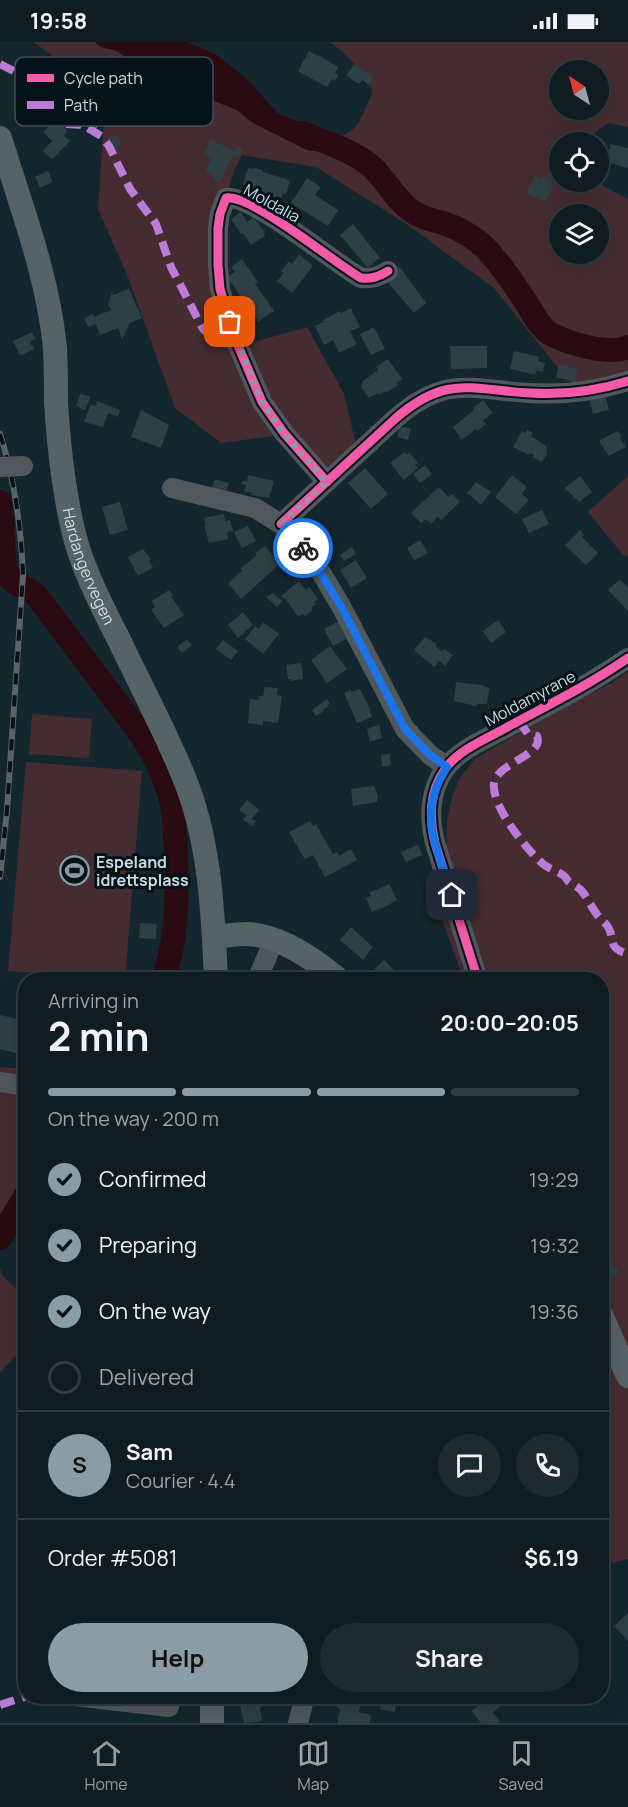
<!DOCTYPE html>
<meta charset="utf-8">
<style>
body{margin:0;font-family:Manrope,sans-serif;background:#1d2a30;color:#f1f3f6;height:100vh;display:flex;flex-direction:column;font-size:22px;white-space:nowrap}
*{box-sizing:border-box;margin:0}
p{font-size:20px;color:#9ba2a6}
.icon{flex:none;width:33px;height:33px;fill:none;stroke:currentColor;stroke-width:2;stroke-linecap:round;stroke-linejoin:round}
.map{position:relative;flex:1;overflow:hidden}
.sheet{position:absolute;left:18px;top:930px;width:591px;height:732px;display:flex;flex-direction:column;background:#0f1d23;border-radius:24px;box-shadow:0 6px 24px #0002,0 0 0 2px #2f3b41}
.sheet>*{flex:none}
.needle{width:39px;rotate:324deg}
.fabs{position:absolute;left:549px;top:18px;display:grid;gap:12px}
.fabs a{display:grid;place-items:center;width:60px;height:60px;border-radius:50%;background:#0f1d23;box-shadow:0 6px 24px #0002,0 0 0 2px #2f3b41;font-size:30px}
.pin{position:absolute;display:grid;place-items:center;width:51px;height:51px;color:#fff;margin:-26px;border-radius:12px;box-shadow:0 3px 9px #0006}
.courier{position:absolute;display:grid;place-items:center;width:60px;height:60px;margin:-30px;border:4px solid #1a73e8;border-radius:50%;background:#fff;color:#222;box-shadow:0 2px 8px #0007}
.summary em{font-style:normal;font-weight:700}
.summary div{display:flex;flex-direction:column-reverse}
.summary{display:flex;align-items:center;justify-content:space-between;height:102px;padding:0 30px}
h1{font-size:39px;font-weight:700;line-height:45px}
.bar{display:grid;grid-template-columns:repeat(4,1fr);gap:9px 6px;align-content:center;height:72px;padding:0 30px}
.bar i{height:8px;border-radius:4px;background:#2f3b41}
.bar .current{background:#8a9da6}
.bar p{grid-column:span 4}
.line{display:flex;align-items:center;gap:15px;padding:0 30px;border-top:2px solid #2f3b41}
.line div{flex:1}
.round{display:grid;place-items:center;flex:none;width:63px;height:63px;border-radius:32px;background:#1d2a30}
ol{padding:0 30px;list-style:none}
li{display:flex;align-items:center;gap:18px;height:66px}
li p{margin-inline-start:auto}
li .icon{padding:6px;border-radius:50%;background:#8a9da6;color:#111;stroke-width:4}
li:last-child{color:#9ba2a6}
li i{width:33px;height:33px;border:3px solid #2f3b41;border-radius:50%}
.button{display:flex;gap:12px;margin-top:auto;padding:12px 30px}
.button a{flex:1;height:69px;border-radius:36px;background:#8a9da6;color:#111;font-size:24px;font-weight:700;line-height:69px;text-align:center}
.button a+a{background:#1d2a30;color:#f1f3f6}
.status{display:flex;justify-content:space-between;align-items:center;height:42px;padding:0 30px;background:#0f1d23;direction:ltr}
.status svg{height:16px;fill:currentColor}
.tab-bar{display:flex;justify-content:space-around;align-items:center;height:84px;border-top:2px solid #2f3b41;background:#0f1d23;font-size:16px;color:#9ba2a6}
.tab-bar a{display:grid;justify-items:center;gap:3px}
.tab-bar .current{color:#8a9da6}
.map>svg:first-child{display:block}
</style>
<div class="status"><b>19:58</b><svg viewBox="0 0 49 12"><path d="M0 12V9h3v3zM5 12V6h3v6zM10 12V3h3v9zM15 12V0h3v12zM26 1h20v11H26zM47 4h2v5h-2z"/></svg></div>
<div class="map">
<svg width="628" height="1681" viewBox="0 0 628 1681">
<rect width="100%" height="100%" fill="#14272f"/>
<path fill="#452c30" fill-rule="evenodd" d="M34,0H95L102,6L115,8L120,11L143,36L187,51H194L200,53L237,68L253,81L307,108L332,103V98C355,89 357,86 367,63C368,59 372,54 372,50C374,37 340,7 330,0H628V85L609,81L599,87L587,100H560V140H596L628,157V341L576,348L494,246L405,181L316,125L242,113L234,129L213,200L240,304L307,285L344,352L357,407L323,435L281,393L221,401L175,366L128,235L98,167L105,62L92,45ZM560,28H598V68H560ZM560,172H598V212H560Z
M628,434V513L625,515L588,470Z
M628,630V1517L602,1523V1478L604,1476L602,1471V938L464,937L439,870L446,828L447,778L452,755L460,735L475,717L505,699L551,672L613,640Z
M32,672L92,677L89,716L29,712Z
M26,720L142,729L125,937L8,929Z
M0,1025L26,1027L25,1147L0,1185Z
M0,1226L2,1233L26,1256L25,1303L0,1331Z"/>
<path fill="#2a0b11" d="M95,0H187L217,13L248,38L277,71L322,90L332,98V103L327,108L320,110L307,108L253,81L237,68L194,51C178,52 156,46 143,36C135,30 130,18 121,12C112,5 102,8 95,0Z"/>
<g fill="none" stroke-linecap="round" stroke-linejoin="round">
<path stroke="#2a0b11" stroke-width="24" d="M303,91C326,101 355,109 373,126C387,139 396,159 413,170C422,176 432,178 443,181C459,186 478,197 489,210C501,223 512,239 522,254C530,265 537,283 549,291C567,301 609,314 628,305
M0,460C5,483 0,518 9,535C16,544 28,546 36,553L140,691C151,708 161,726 167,745C175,767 175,790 176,814C177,858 178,894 163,938
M0,1196L26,1153"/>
</g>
<path fill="#2e3f46" d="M309,9L318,14V13L338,25L335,31L338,33L335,39L332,37L327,45L298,29Z
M354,22L374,35L369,43L362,38L359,42L346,34Z
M55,78L66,87L67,90L64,93L70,99L52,117L43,109L52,99L43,90Z
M115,92L122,102L115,107L108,97Z
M211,97L235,110L238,104L243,107L239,115L234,112L219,141L213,138L214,135L205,130L212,116L203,112Z
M611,102L628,106V126L606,120Z
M248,126L254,127V126L263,128V130L286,137V138L290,139L286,152L283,151L281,157L258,150L259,148L253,146L252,152L244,150L246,144L243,143Z
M48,129L53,140L40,146L35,135Z
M535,134L541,137L543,134L546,135L547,134L552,136L551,139L553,140L551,143L554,145L545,160L526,150Z
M307,136L319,144L320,146L315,153L338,168L328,184L291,161Z
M241,170L247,180L253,175L265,190L264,191L265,194L251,203L243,191L241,192L231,177Z
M353,182L380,216L368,226L340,193Z
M299,212L313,224L292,251L277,239L284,231L281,229L289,219L292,222Z
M242,217L258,240L255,242L274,269L258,280L251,269L249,270L241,259L243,258L227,235L235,230L231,225Z
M400,225L426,261L414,271L385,237Z
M129,247L142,276L130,281L122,297L118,286L100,293L96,282L88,285L84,276L93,272L94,275L111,268L108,263L112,249L113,253Z
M351,266L360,285L350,289L357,302L339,311L333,298L324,303L315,284L324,280L323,278L340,269L341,271Z
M374,285L385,307L371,313L360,292Z
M32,290L35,297L30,300L34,307L20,314L13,299Z
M450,304H487V326L451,327Z
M514,309L539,315L538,319L545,321L543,330L536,329L535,333L510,327Z
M388,317L402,337L397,341L398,343L386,351L385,349L379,353L378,351L369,356L361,345L363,339L378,328L376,325Z
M559,322L578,327L575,340L556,335Z
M80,352L90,355L85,368L76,364Z
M605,352L609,368L593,372L589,356Z
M483,358L493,371L483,378L486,382L477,389L476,387L462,398L453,385L474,368L473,366Z
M97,359L120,368L118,375L108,371L103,385L84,380L91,362L96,364Z
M141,368L169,383L161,406L131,395Z
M400,384L411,387L408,398L397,395Z
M527,388L533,391L531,394L546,404L547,412L542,420L533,415L534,413L530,411L529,413L513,405L522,389L525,391Z
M617,389L622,394L620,396L626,405L609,414L599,399Z
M405,410L406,412L410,411L418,421L415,423L418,426L404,438L390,421Z
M425,423L432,432L420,441L413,432Z
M365,426L388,452L371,467L348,441Z
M248,433L274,439L269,456L251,453L252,451L244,449L246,443L241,442L243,439H247Z
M512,433L527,445L522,452L529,458L516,472L495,455Z
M580,434L592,450L579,460L565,446Z
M215,437L229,441L225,453L211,449Z
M476,440L491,450L481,463L467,451Z
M439,445L448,455L452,452L460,460L441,478L438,474L431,482L426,477L421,481L411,471Z
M120,460L128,488L110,493L102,465Z
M542,468L549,482L529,491L522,477Z
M224,472L225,479L230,478L233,489L227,490L228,497L209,501L204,483H206L204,476Z
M248,484L256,499L242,506L234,490Z
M580,488L584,493L582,495L598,511L586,523L565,503Z
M420,498L428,511L414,518L407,506Z
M265,504L280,522L241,557L228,541L242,529L240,527L257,513L255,511Z
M352,505L356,512L344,519L340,513Z
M143,507L151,517L149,518L153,526L138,534L128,515Z
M356,518L367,536L351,546L340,528Z
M620,537L628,546V569L608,548Z
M299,539L306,548L309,545L318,557L314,560L316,562L311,566L313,568L305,574L303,572L298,575L285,556L284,557L281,554Z
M169,548L173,553L171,554L184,573L164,586L151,568L155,565L152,559Z
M273,551L282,559L277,565L266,555Z
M243,570L253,583L238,596L228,583Z
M341,578L350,595L333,604L324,587Z
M498,578L506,590L491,601L483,589Z
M263,580L279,592L263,612L245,597L255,584L259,587Z
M425,595L437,602L436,604L442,610L444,607L453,613L445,624L440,619L434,625L414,608Z
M187,597L192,603L182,611L177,605Z
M223,598L238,609L231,618L216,607Z
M330,604L347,627L327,641L311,618Z
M301,621L303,637L291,639V637H288L286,623Z
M456,640L481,643L489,646L487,662H477L476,664L454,659Z
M265,645L278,646L277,653L282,654L278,681L263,679V683L248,681L250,657L258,658L259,654H264L263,652Z
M360,647L370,667H369L372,675L357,681L344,651L351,648V650Z
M327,657L330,662L328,663V665L323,667L324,669L316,674L312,668Z
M379,683L382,696L370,700L367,687Z
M390,712L391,723L382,725L381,713Z
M374,744L378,754L377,760L353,764L351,747Z
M247,758L259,768L252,777L256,779L252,784L243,778L247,773L239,768Z
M310,779L313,784L316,782L333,812L337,810L339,814L351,807L357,818L325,835L313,813L305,817L304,816L289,790Z
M418,803L422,813L406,820L401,810Z
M389,842L397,858L381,867V866L372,870L366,856L371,854L369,851Z
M140,881L157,882L156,897L139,896Z
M351,885L373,905L363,918L340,898Z
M384,918L397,931L389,938H385L374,927Z
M0,973L26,979V1014L0,1007Z
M611,1218L615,1227L617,1226L619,1231L604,1236L602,1229V1221Z
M604,1396L609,1400L606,1404L611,1408L602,1418V1399Z
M628,1571V1599L614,1584Z
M238,1654H261L262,1665H260L262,1679L244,1681Z
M491,1654H502L506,1661L493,1670L500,1679L498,1681H481L471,1669Z
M342,1656L361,1660L359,1670L371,1673L369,1681H337L340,1667L337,1666L339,1660L341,1661Z
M382,1659L396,1662L395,1670L380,1667Z"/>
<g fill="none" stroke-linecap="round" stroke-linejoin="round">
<path stroke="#50585c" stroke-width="20" d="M327,440L284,391L262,360L234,294L220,247L218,223V186L220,172L226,156C252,152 334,221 361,236C372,237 378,235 388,229
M172,446L255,466L281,482L291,491L319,527L342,566L405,687L430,713L447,725
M281,482L396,376C447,332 471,348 531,351C564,353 596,349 628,339
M257,938L274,898
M478,938L435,801C429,775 429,750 445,727C460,706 491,695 513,682C552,661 592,641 628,616
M0,1040L26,1044
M75,1654L169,1665
M298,1681L305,1654"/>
<g stroke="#556266" stroke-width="24">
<path id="s1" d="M0,96C21,164 48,234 55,306C56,324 56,342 56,360C59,408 64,457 77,503C88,538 105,570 121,602C142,646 165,689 183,733C210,797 213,869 216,938"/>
<path d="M214,895C228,894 243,890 257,893C287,898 316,919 339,938"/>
<path d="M602,1275L628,1334"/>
<path d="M212,1681V1654"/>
</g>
<defs>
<path id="rail" d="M0,392C15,438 21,485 23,533L7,768L0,835"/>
</defs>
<use href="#rail" stroke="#5b6368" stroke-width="6"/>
<use href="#rail" stroke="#051219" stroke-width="4" stroke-dasharray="11" stroke-linecap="butt"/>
<path stroke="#50585c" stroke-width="20" d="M0,425L23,424"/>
<path stroke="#bd7bd9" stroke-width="8" stroke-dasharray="15 8" stroke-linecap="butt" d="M0,22C37,41 66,57 95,87
M66,82L83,83L101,94L109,104L130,147L156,182L171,225L203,287L211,295L234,294
M519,679L528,692L537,694C545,713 497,721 494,741C491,764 527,808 543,822C549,827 557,829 563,833C566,835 567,838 569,840C573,843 578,845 581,848C588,856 592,867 599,875C601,878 606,881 608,885C616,898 606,906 628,912
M0,1663L27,1654"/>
<defs>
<path id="cycleway" d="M327,440L284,391L262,360L234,294L220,247L218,223V186L220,172L226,156C252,152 334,221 361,236C372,237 378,235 388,229
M281,482L396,376C447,332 471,348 531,351C564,353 596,349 628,339
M478,938L435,801C429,775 429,750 445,727C460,706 491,695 513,682C552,661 592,641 628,616"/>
</defs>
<use href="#cycleway" stroke="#051219" stroke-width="13"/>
<use href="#cycleway" stroke="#f35aa7" stroke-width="9"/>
</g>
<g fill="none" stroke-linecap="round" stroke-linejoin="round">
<path stroke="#8a9da6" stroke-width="6" stroke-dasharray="0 10.8" d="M230,280L262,360L284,392L327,440L281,482L303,506"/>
<path stroke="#1a73e8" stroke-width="8" d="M303,506L318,527L342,566L405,687L430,713L447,725C416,772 437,805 452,853"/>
</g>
<defs>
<symbol id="stadium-ring" viewBox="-11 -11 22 22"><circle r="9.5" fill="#051219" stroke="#8a9da6" stroke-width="1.5"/><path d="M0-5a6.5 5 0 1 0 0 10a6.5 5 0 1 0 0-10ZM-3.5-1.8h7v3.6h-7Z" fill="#8a9da6"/></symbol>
</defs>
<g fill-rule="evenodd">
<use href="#stadium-ring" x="58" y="812" width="33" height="33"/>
</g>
<g text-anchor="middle" stroke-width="6" stroke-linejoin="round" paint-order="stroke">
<g font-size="16" fill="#c9dce6" stroke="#051219">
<text transform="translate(272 161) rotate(29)" y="6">Moldalia</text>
<text dy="6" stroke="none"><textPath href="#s1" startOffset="440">Hardangervegen</textPath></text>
<text transform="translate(530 656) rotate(-28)" y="6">Moldamyrane</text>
</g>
<g font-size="16" font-weight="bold" fill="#c9dce6" stroke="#051219" text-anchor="start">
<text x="96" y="826">Espeland<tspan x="96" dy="18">idrettsplass</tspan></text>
</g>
</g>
<rect x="15" y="15" width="198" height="69" rx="9" fill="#051219" stroke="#404f56" stroke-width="1.5"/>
<rect x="27" y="32" width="27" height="8" fill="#f35aa7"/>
<rect x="27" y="59" width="27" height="8" fill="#bd7bd9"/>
<g font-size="16" fill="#c9dce6">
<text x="64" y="42">Cycle path</text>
<text x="64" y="69">Path</text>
</g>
</svg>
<div class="fabs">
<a><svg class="needle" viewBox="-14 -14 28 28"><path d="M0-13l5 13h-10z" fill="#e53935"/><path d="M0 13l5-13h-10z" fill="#9ba2a6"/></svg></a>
<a><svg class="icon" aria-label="locate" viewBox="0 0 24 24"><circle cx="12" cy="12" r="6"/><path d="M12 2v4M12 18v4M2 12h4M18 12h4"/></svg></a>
<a><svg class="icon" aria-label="layers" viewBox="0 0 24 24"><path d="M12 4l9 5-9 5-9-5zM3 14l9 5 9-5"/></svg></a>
</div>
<div class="pin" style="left:230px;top:280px;background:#ea580c"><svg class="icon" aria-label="bag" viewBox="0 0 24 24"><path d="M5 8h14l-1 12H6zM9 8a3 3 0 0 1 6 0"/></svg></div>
<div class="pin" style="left:452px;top:853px;background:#1f2937"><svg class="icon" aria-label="home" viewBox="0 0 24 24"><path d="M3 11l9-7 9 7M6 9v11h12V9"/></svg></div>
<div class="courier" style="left:303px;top:506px"><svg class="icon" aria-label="bike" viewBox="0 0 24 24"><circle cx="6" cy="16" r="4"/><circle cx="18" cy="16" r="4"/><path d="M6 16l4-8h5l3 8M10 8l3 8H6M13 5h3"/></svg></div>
<section class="sheet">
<div class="summary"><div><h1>2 min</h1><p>Arriving in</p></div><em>20:00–20:05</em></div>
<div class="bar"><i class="current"></i><i class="current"></i><i class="current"></i><i></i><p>On the way · 200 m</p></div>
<ol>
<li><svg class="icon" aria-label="check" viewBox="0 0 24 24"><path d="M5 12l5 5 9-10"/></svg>Confirmed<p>19:29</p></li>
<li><svg class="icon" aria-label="check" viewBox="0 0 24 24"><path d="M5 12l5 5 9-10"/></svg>Preparing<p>19:32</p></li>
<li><svg class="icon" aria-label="check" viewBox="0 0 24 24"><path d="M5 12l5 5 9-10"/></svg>On the way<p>19:36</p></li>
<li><i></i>Delivered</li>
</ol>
<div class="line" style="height:108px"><b class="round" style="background:#8a9da6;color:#111">S</b><div><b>Sam</b><p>Courier · 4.4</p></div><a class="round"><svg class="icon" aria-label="chat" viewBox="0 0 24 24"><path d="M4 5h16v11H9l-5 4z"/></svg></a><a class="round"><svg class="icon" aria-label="phone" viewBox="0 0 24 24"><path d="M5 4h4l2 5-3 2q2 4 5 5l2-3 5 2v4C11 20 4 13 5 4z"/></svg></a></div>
<div class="line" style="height:78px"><div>Order #5081</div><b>$6.19</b></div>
<div class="button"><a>Help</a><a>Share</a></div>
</section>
</div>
<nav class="tab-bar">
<a class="current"><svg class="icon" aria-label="home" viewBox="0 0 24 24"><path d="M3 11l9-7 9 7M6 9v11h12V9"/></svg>Home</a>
<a><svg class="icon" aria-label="map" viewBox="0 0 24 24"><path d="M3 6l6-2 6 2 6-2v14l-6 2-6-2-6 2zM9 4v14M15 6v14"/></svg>Map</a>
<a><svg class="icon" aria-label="saved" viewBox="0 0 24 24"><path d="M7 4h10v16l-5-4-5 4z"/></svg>Saved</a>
</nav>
